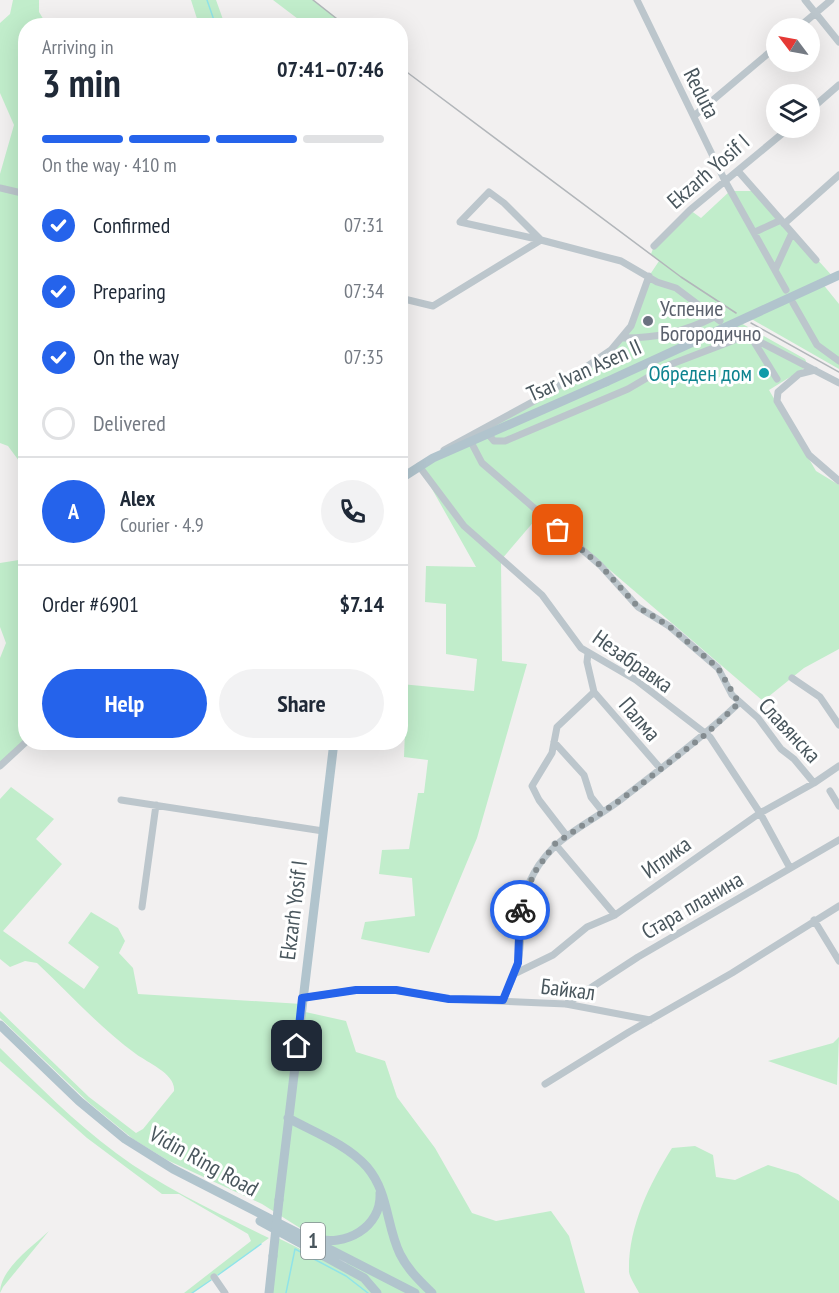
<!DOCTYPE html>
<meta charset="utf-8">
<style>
body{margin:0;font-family:"PT Sans Narrow",sans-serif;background:#f2f2f3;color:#1f2937;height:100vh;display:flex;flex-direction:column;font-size:22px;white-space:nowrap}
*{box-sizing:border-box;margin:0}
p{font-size:20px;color:#747a83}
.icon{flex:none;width:33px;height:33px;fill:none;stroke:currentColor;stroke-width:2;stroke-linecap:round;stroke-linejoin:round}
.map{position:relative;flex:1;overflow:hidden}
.details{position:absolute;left:18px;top:18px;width:390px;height:732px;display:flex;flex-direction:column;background:#fff;border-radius:24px;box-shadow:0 6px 24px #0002}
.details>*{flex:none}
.needle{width:39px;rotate:302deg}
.tools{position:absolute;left:766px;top:18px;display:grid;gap:12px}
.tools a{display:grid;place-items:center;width:54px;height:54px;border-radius:50%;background:#fff;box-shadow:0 6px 24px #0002;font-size:30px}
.pin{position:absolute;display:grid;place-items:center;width:51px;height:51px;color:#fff;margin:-26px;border-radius:12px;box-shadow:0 3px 9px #0006}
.courier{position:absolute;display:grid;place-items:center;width:60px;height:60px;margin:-30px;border:4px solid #2563eb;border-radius:50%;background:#fff;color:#222;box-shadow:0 2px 8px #0007}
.overview em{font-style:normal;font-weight:800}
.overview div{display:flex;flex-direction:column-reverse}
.overview{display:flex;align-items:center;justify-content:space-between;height:102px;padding:0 24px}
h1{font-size:39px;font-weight:800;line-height:45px}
.bar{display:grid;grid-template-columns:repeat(4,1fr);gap:9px 6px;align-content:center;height:72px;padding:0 24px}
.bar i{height:8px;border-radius:4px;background:#e0e1e3}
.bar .on{background:#2563eb}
.bar p{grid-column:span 4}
.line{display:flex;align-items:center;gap:15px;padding:0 24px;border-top:2px solid #e0e1e3}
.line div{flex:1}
.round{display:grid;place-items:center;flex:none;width:63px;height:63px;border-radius:32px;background:#f2f2f3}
ol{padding:0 24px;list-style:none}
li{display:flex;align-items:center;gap:18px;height:66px}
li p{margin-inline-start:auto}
li .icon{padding:6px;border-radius:50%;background:#2563eb;color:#fff;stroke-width:4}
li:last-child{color:#747a83}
li i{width:33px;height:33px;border:3px solid #e0e1e3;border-radius:50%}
.cta{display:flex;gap:12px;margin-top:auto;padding:12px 24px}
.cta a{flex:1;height:69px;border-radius:36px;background:#2563eb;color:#fff;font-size:24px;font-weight:800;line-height:69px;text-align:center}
.cta a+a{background:#f2f2f3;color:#1f2937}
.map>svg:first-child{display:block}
</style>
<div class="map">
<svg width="839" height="1293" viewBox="0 0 839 1293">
<rect width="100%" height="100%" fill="#f2f0f0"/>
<path fill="#c1edcb" d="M13,0H39V12L47,25L26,26V460L22,465L8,446L0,443V174L14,125L0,93V23L10,14Z
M191,0H216L225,25H199Z
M273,0H313L346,25H306Z
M730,191H756L834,278L822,283L839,304V369L748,317L739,322L805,359L808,366L769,390L816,471L839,485V649L804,668L763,701L542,512L501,560L502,661L527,664L477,838L429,953L361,939L365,922L415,916L412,878L379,874L382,850L409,849L418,793H424L428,760L404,757L405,730L401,728V684L474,691L477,659L446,654V604L425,602L426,566L476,567L419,466L524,408L623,338L649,276L659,261L651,254L654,246L690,210L701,218Z
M25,559L26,743L0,766V658L6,643L0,627V563Z
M11,787L54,819L36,839L62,864L3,931L84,989L99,967L68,943L91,912L118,928L125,941L119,953L133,968L138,994L302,1004L301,1011L346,1021L356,1052L385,1061L397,1097L435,1148L472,1213L496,1221L551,1211L569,1236L585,1293H269L278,1238L343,1270L349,1259L262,1204L167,1160L133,1139L88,1102L0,1018V1011L89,1097L136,1133L143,1129L174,1091C176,1074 148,1063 136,1054C100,1028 69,993 37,963L25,961L10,967L0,959V799Z
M839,1037L837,1085L768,1061L833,1043Z
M0,1048C37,1084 74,1122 116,1153C163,1188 216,1212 269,1238L192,1293H184L251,1241L248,1234L179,1194H162L87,1138L0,1061Z
M695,1146L713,1155L716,1177L735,1180L768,1165L798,1174L839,1201V1293H639C636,1287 630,1278 629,1272C628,1227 649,1185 672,1148Z
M49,1231L3,1287L0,1293C0,1269 32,1247 49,1231Z"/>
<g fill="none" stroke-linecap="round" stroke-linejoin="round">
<path stroke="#90e3e8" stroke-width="1.5" d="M207,0L216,26
M218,1275L261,1244
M192,1293L211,1280
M286,1293L295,1249L346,1276L368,1293"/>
<path stroke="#bcc6cc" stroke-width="7" d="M637,0L725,181L786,290
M805,0L839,42
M798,28L831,0
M810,110L839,85
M694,116L777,46
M738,171L816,260
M0,188L26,194
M489,192L504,203L541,240L460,222Z
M784,224L839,175
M755,232L781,220
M654,246L690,210L789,128
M775,270L792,233
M400,298L433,306L541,240L621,261L657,282L676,288L720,321
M793,303L817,345L839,361
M737,330L839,383
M623,338C657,338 684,332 714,317
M815,370L799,374L778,392L777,401L809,455L839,481
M488,434L494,441H505L628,389L669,365L745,336L751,337L777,379
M471,442L482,463L600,565L638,607L669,626L718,668L732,695L758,718L781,749L794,759L814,783
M444,450L547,394L611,350L631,326L649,276
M419,466L464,526L542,595L581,648L636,680L710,737L760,813L790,868
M792,678L820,697L839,725
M594,692L660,768
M554,742L584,775L591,797L603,812
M0,766L26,742
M830,791L839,806
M121,800L323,831
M566,835L539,800L532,786L552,753L557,727L594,692L587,662L588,653
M555,844L615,915
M142,907L156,805
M814,920L839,961
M514,974L553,955L587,927L615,915L760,813L814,783L839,766
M302,998L356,990H396L449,999L566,1004L650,1020
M503,1000C508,988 515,975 518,962C525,929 515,907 534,873C554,836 591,823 623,798C663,767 703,737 739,703
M566,1004L638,957L839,840
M545,1084L629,1032L732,973L839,906
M214,1277L225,1293"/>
<path stroke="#b1c4cd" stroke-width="9" d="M400,479L433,458L606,382
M0,1025L79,1101L125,1139L173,1169L415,1293
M288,1118C314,1132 348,1145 367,1167C389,1193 386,1225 400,1254C408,1270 420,1281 432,1293
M279,1200L334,742
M260,1221L364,1278L377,1293
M314,1238C345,1248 382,1227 380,1193
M269,1293L273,1256"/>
<path stroke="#b2b6ba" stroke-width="1.5" d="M313,0L346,26
M400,67L681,277L736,313
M751,323L839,372"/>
<path stroke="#b1c4cd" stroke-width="9" d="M606,382L839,275
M273,1256L279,1200"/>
</g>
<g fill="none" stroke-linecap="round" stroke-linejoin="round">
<path stroke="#848c90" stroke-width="6" stroke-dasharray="0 10.8" d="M520,910L534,873L555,844L622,799L706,734L739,703L718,668L669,626L638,607L600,565L558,530"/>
<path stroke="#2563eb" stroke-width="8" d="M297,1046L302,998L356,990H396L449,999L503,1000L518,963L520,910"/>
</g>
<circle fill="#6b7280" stroke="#fff" stroke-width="2" cx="648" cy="321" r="6"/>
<circle fill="#0f9aa8" stroke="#fff" stroke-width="2" cx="764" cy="373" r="6"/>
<g text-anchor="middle" stroke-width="6" stroke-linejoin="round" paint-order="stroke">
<rect fill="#fff" stroke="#80898e" stroke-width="1.5" x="301" y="1223" width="24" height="36" rx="4.5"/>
<g font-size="21" font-weight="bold" fill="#49565d">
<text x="313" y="1248">1</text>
</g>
<g font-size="22" fill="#49565d" stroke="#fff">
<text transform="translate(702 93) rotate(63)" y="8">Reduta</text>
<text transform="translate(708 171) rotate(-41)" y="8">Ekzarh Yosif I</text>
<text transform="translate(584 370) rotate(-24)" y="8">Tsar Ivan Asen II</text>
<text transform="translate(633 661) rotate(35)" y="8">Незабравка</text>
<text transform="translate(640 719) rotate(49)" y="8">Палма</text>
<text transform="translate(790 730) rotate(47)" y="8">Славянска</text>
<text transform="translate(666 857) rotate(-36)" y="8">Иглика</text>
<text transform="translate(692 905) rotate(-30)" y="8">Стара планина</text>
<text transform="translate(293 910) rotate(-83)" y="8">Ekzarh Yosif I</text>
<text transform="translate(568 989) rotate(7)" y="8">Байкал</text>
<text transform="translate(204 1161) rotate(29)" y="8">Vidin Ring Road</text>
</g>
<g font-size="22" fill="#5b616d" stroke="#fff" text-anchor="start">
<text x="660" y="316">Успение<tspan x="660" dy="25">Богородично</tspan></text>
</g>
<g font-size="22" fill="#0d838f" stroke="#fff" text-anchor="end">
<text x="752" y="381">Обреден дом</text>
</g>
</g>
</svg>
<div class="tools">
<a><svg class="needle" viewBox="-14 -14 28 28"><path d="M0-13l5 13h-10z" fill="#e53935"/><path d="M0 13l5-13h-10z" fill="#747a83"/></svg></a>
<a><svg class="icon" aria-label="layers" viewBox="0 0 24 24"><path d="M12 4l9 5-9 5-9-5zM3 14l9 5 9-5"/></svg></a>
</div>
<div class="pin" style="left:558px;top:530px;background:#ea580c"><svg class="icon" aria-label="bag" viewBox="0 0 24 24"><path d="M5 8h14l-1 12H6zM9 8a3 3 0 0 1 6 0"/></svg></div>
<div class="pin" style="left:297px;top:1046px;background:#1f2937"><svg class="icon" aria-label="home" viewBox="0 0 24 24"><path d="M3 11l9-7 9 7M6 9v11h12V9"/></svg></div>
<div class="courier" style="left:520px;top:910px"><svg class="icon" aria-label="bike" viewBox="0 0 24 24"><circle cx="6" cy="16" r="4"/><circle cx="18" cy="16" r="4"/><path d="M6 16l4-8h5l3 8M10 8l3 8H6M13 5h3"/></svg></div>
<section class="details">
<div class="overview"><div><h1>3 min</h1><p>Arriving in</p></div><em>07:41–07:46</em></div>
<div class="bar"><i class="on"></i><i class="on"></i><i class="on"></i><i></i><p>On the way · 410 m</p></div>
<ol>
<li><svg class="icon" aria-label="check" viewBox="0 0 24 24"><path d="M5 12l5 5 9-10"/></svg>Confirmed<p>07:31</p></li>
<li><svg class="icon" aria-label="check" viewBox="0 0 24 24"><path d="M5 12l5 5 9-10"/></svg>Preparing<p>07:34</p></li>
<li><svg class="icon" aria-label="check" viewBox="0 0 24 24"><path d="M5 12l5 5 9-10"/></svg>On the way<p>07:35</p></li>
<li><i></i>Delivered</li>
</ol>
<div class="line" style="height:108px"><b class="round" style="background:#2563eb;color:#fff">A</b><div><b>Alex</b><p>Courier · 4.9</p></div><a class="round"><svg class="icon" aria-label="phone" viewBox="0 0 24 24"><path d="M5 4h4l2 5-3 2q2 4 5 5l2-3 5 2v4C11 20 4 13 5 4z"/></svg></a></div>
<div class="line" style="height:78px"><div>Order #6901</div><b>$7.14</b></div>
<div class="cta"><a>Help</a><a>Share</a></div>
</section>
</div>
